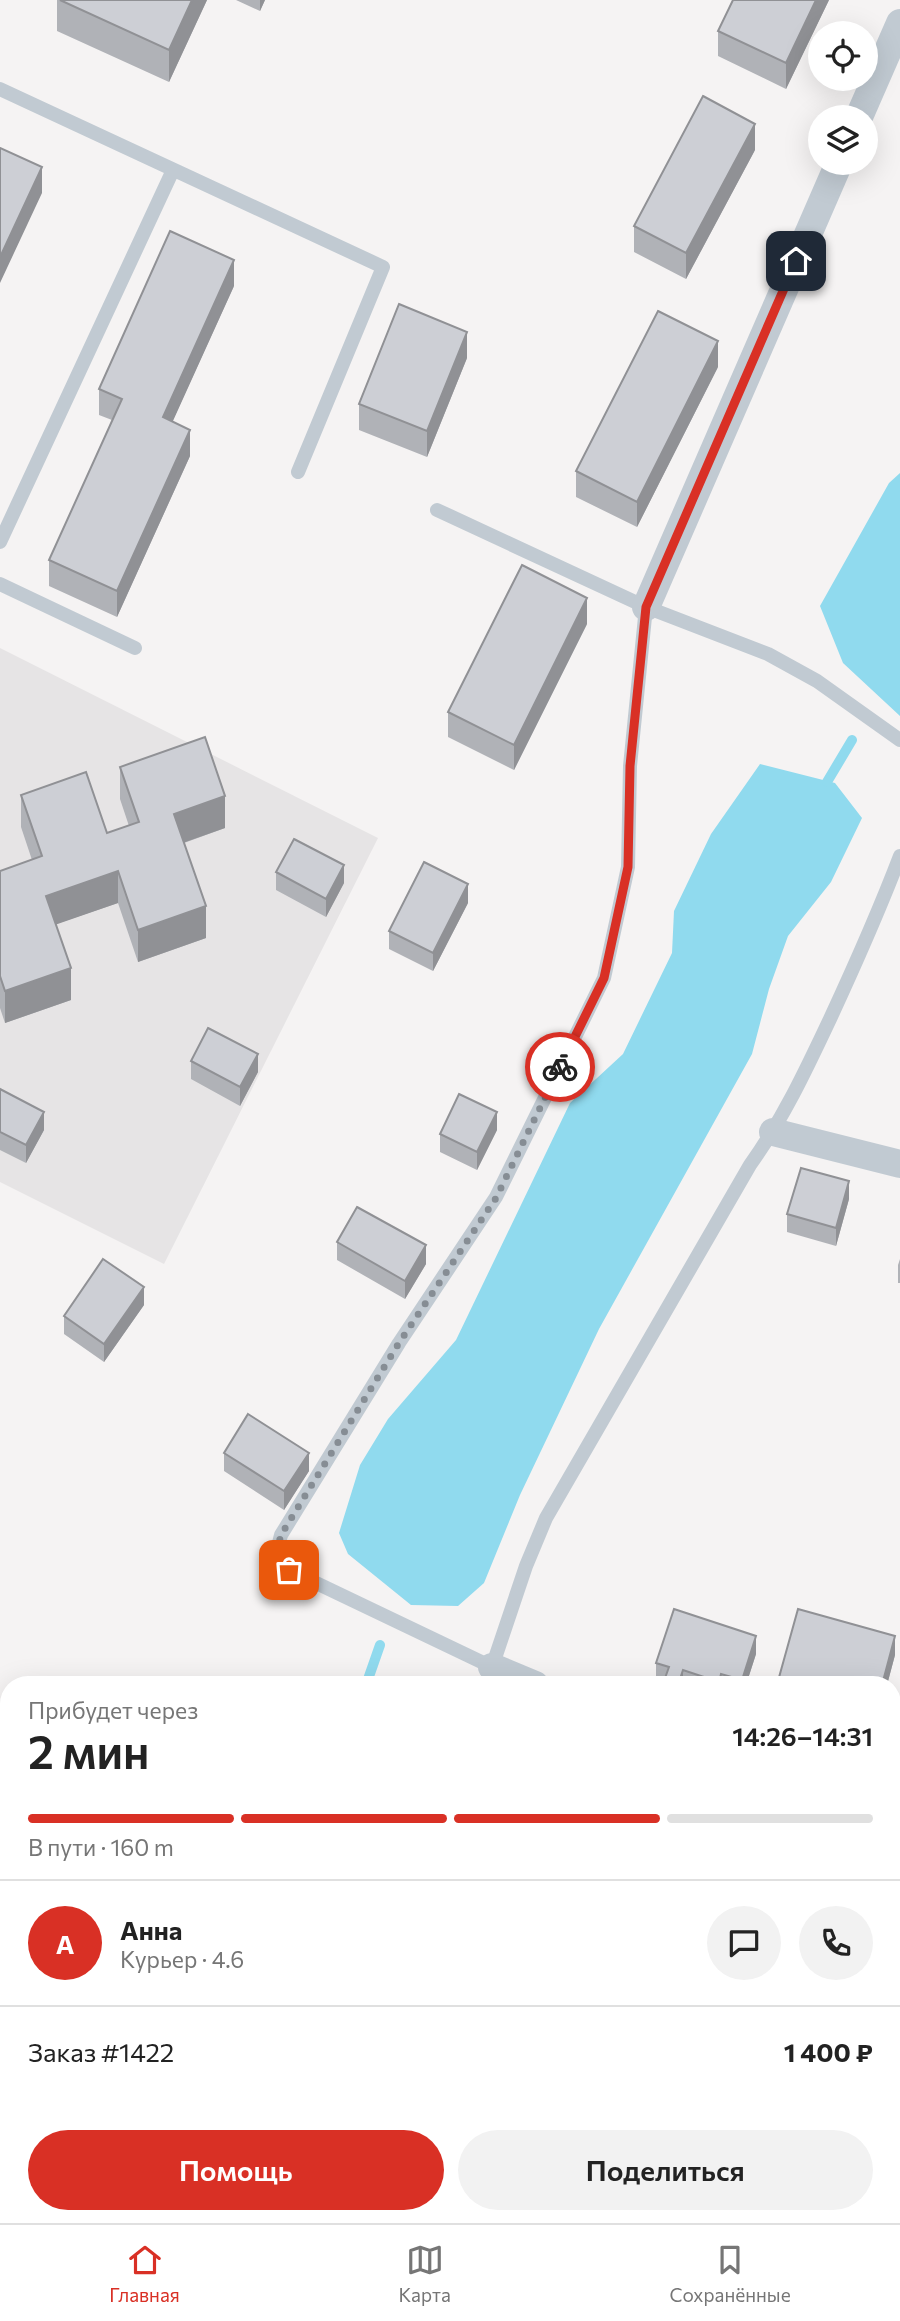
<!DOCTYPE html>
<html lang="ru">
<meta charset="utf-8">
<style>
body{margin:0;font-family:Commissioner,sans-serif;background:#f2f2f2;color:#222;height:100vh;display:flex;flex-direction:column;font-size:26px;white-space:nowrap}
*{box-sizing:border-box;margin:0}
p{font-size:23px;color:#767676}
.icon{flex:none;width:38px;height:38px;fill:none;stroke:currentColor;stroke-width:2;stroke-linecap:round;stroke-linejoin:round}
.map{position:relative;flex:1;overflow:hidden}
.sheet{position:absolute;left:0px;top:1676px;width:901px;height:548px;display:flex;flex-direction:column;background:#fff;border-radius:28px 28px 0 0;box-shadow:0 7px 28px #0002}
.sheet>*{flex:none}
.tools{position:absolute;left:808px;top:21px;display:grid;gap:14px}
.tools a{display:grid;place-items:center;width:70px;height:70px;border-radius:50%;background:#fff;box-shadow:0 7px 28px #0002;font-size:35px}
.pin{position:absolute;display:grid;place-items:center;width:60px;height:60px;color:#fff;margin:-30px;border-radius:14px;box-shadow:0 4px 10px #0006}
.courier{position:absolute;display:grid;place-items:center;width:70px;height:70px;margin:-35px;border:5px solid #d93025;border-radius:50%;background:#fff;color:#222;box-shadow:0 2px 9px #0007}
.head em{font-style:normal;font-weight:600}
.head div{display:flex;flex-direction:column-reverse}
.head{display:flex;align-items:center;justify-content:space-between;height:119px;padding:0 28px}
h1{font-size:46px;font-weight:600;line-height:52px}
.bar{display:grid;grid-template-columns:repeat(4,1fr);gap:10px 7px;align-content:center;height:84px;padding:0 28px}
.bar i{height:9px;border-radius:5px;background:#e0e0e0}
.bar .current{background:#d93025}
.bar p{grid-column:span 4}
.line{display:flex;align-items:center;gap:18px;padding:0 28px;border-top:2px solid #e0e0e0}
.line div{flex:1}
.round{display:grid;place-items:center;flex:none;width:74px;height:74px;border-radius:37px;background:#f2f2f2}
.cta{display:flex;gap:14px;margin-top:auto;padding:14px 28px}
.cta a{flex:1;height:80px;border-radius:42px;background:#d93025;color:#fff;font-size:28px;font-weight:600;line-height:80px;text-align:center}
.cta a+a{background:#f2f2f2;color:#222}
.dock{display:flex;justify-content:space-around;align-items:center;height:98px;border-top:2px solid #e0e0e0;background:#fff;font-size:19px;color:#767676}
.dock a{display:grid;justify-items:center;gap:4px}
.dock .current{color:#d93025}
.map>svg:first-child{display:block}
</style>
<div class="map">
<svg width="900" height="2223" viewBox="0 0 900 2223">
<rect width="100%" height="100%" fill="#f5f3f3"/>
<path fill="#e6e4e5" d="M0,648L378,838L164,1264L0,1182Z"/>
<path fill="#90daee" d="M900,473V716L843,663L820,606L889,483Z
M760,764L835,783L862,818L831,882L788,936L769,989L752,1054L599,1329L520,1495L484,1583L458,1606L411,1605L348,1554L339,1533L360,1465L388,1419L456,1340L570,1103L623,1054L672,953L674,911L711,834Z
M60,2216H218L216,2223H54Z"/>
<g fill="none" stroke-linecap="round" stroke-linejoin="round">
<path stroke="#90daee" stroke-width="10" d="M827,782L852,740
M366,1685L380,1645"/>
<path stroke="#c1cad2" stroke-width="14" d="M0,89L383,267L298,472
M437,510L646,607L768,654L817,681L900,740
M0,542L173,170
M0,584L135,648
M492,1667L289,1570L275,1559L281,1535L399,1343L496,1197L604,978L628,867L630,766L646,607
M486,1685L526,1566L546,1518L750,1165C783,1119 806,1070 830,1019C855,965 879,911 900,856"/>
<path stroke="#c1cad2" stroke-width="28" d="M859,117L900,23
M646,607L839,163
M773,1132L900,1164
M492,1667L535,1685
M892,1838L900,1839
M0,2002L9,2008
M0,2103L9,2090
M634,2223L639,2216"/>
</g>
<path fill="#b0b2b7" d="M57,0H207L169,82L57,31Z
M236,0H265L260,11Z
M829,0L786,89L718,56V31Z
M755,150L686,279L634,252V226Z
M234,286L172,422L190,456L117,617L49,586V560L112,420L99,415V389Z
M467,358L427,457L359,430V404Z
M718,367L637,527L576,497V471Z
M587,624L514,770L448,737V712Z
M120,767L225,828L184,843L206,938L138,962L118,903L56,924L71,1000L5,1023L0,1008V871L32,860L21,827V795L107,833L129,826L120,799Z
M276,872L344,883L326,917L276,890Z
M468,903L433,971L389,949V931Z
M191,1061L258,1072L240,1106L191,1079Z
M0,1089L44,1130L26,1163L0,1150Z
M497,1130L477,1170L440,1152V1134Z
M849,1199L836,1246L787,1232V1214Z
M337,1242L426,1264L405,1299L337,1260Z
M900,1259V1283H898V1265Z
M144,1305L104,1362L64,1334V1316Z
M224,1453L309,1471L284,1510L224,1471Z
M756,1654L746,1685H664V1684L656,1681V1663Z
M895,1655L887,1685H778V1681Z"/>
<path fill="#909195" d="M192,0H207L169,82V50Z
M260,0H265L260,11Z
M816,0H829L786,89V63Z
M755,124V150L686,279V253Z
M42,167V193L0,283V257Z
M234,260V286L163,443V417Z
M467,332V358L427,457V431Z
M718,341V367L637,527V502Z
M190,430V456L117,617V591Z
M587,598V624L514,770V745Z
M225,796V828L174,846V814Z
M344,865V883L326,917V899Z
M118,871V903L46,928V896Z
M468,884V903L433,971V953Z
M206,906V938L138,962V930Z
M71,968V1000L5,1023V991Z
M258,1054V1072L240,1106V1087Z
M44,1112V1130L26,1163V1145Z
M497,1112V1130L477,1170V1152Z
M849,1181V1199L836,1246V1228Z
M426,1245V1264L405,1299V1281Z
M144,1287V1305L104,1362V1344Z
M309,1453V1471L284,1510V1491Z
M756,1636V1654L746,1685H742V1680Z
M895,1636V1655L887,1685H882Z
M683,1670V1685H678Z
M534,2216H543V2223H530Z"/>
<path fill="#cdcfd5" stroke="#909195" stroke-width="2" d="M60,0H192L169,50Z
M733,0H816L786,63L718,31Z
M703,96L755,124L686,253L634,226Z
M0,148L42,167L0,257Z
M170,231L234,260L163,417L190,430L117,591L49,560L122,399L99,389Z
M399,304L467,332L427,431L359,404Z
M658,311L718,341L637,502L576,471Z
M522,565L587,598L514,745L448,712Z
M205,737L225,796L174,814L206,906L138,930L118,871L46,896L71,968L5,991L0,976V871L42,856L21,795L86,772L107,833L139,822L120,767Z
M294,839L344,865L326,899L276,872Z
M424,862L468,884L433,953L389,931Z
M208,1028L258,1054L240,1087L191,1061Z
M0,1089L44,1112L26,1145L0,1132Z
M459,1094L497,1112L477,1152L440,1134Z
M801,1168L849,1181L836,1228L787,1214Z
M357,1207L426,1245L405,1281L337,1242Z
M103,1259L144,1287L104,1344L64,1316Z
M248,1414L309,1453L284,1491L224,1453Z
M674,1609L756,1636L742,1680L721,1674L719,1682L683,1670L678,1685L664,1681L669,1667L656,1663Z
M798,1609L895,1636L882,1685H793L778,1681Z
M445,2216H534L530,2223H442Z"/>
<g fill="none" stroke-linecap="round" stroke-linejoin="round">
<path stroke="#868d94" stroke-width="7" stroke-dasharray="0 12.6" d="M289,1570L275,1559L281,1535L399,1343L496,1198L560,1067"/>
<path stroke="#d93025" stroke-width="9" d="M560,1067L604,978L628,867L630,766L646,607L796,261"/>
</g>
</svg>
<div class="tools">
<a><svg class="icon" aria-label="locate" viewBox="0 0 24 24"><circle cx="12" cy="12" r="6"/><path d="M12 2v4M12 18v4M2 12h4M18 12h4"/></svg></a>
<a><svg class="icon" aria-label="layers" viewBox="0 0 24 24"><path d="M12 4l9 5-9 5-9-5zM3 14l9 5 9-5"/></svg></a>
</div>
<div class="pin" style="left:289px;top:1570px;background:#ea580c"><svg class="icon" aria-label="bag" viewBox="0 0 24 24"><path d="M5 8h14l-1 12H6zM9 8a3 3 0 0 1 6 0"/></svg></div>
<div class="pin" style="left:796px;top:261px;background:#1f2937"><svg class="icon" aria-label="home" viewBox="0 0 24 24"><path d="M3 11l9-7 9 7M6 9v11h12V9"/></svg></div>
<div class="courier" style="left:560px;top:1067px"><svg class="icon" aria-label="bike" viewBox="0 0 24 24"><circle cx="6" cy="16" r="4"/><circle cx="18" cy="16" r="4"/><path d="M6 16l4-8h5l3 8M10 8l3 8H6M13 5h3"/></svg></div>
<section class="sheet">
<div class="head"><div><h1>2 мин</h1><p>Прибудет через</p></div><em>14:26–14:31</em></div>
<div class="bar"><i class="current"></i><i class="current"></i><i class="current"></i><i></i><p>В пути · 160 m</p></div>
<div class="line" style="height:126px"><b class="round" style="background:#d93025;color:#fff">А</b><div><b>Анна</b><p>Курьер · 4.6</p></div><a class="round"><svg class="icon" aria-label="chat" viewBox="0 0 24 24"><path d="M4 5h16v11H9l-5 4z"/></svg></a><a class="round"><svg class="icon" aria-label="phone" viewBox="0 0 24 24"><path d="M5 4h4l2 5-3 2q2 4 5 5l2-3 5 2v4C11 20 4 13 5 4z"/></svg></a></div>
<div class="line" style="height:91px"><div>Заказ #1422</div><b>1 400 ₽</b></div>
<div class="cta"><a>Помощь</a><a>Поделиться</a></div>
</section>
</div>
<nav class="dock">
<a class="current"><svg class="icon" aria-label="home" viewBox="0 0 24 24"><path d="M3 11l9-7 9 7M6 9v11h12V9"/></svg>Главная</a>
<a><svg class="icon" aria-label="map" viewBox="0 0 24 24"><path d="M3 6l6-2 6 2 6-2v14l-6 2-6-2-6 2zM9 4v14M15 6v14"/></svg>Карта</a>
<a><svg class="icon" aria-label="saved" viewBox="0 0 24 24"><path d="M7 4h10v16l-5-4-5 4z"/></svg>Сохранённые</a>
</nav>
